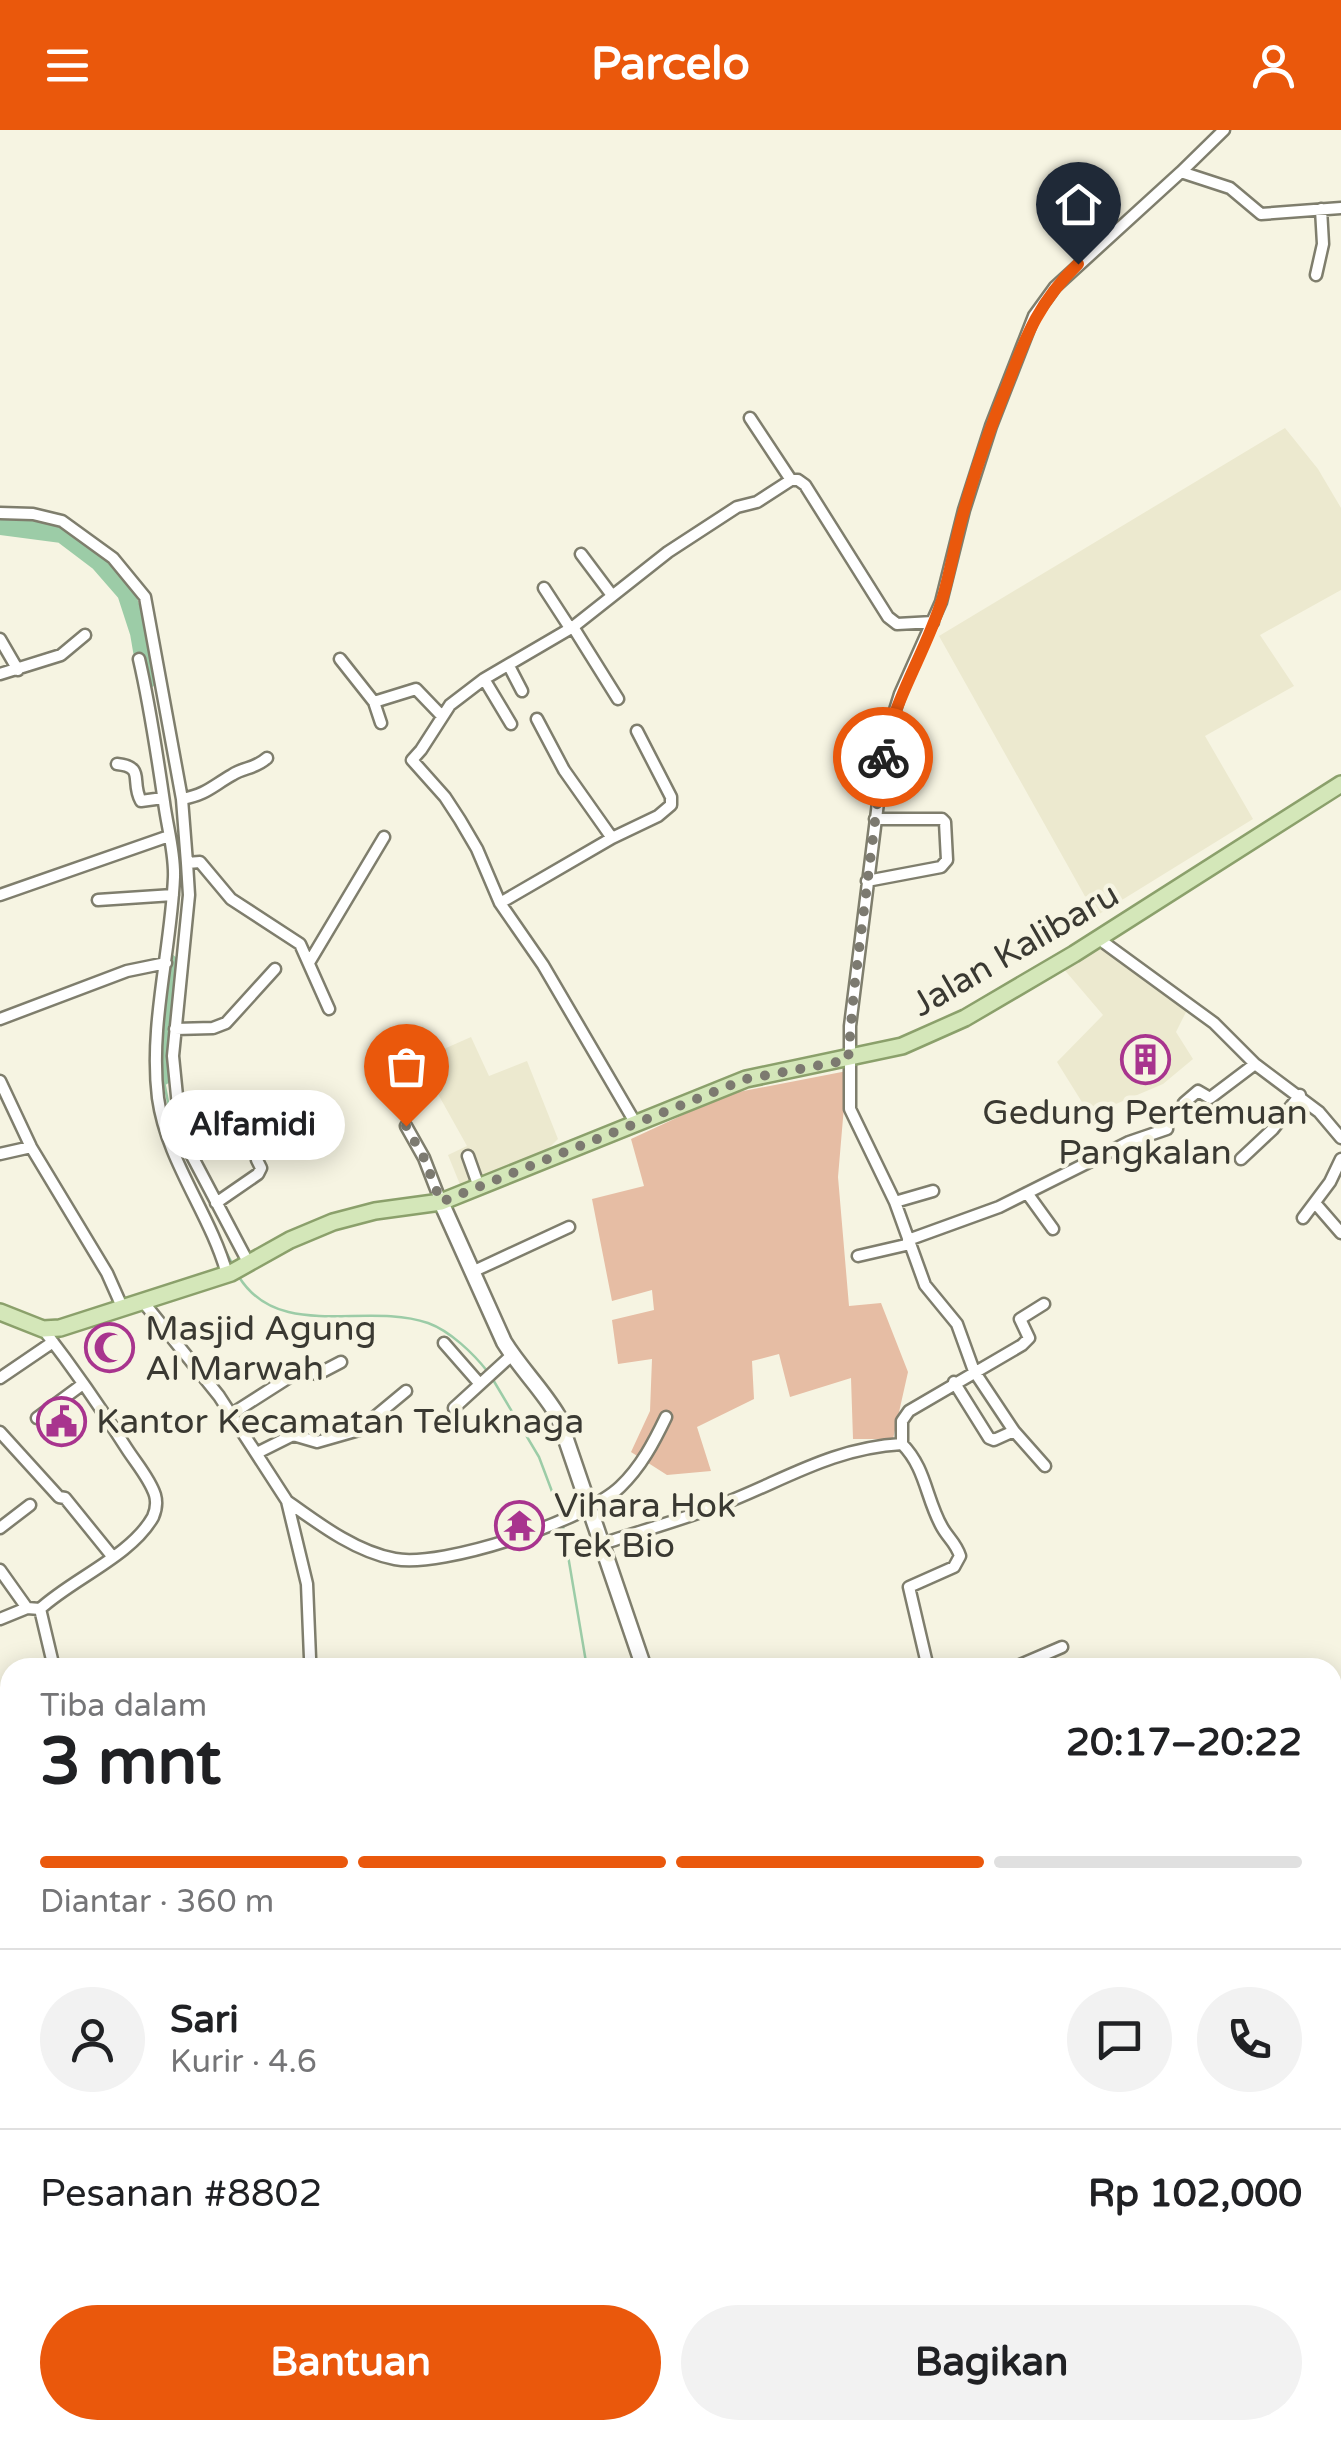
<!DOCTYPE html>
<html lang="id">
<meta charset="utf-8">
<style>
body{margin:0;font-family:"Varela Round",sans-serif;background:#f2f2f2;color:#202124;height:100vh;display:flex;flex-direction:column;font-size:38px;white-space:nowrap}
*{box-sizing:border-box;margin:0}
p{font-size:32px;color:#757577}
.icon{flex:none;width:55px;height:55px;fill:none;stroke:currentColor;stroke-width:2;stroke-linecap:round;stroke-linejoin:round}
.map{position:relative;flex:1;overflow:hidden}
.panel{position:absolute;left:0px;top:1528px;width:1342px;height:782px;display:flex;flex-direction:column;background:#fff;border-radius:30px 30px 0 0;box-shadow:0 5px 25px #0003}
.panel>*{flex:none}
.pin{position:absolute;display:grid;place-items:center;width:85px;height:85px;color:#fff;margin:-102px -42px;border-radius:50% 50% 50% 0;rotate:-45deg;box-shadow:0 0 10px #0007}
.pin .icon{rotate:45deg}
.courier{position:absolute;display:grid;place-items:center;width:100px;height:100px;margin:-50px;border:8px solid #ea580c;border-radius:50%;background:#fff;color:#222;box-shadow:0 2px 12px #0007}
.bubble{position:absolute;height:70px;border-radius:35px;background:#fff;box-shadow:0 5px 25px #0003;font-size:32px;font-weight:800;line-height:70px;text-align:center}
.headline em{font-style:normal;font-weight:800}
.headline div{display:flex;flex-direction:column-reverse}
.headline{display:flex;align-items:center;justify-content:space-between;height:170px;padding:0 40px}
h1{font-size:65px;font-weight:800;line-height:75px}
.bar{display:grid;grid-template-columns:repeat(4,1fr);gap:15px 10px;align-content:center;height:120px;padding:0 40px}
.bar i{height:12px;border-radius:8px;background:#e0e0e0}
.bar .active{background:#ea580c}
.bar p{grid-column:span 4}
.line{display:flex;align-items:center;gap:25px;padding:0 40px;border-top:2px solid #e0e0e0}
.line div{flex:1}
.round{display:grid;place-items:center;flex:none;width:105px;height:105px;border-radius:52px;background:#f2f2f2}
.action{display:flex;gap:20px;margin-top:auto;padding:20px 40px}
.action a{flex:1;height:115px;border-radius:60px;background:#ea580c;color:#fff;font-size:40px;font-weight:800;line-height:115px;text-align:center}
.action a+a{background:#f2f2f2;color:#202124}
header{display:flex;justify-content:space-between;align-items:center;height:130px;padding:0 40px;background:#ea580c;color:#fff;font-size:45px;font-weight:800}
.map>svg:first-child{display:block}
</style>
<header><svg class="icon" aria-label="menu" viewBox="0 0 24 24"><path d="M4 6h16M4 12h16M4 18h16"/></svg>Parcelo<svg class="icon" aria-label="person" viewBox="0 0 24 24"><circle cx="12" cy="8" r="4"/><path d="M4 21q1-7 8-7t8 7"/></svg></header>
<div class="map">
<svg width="1341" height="2309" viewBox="0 0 1341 2309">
<rect width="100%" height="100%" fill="#f6f4e2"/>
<path fill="#ece9cf" d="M1285,298L1318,339L1341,378V460L1260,505L1294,556L1205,606L1253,689L1096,786L939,506Z
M1098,812L1189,876L1176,902L1193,929L1163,954L1090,985L1057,932L1103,885L1062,837Z
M471,907L489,946L527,931L558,1009L541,1026L461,1057L448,1025L467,1016L419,930Z"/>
<path fill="#e6bda4" d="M847,941L838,1047L849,1176L881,1173L908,1242L893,1309H853L851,1248L790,1267L779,1224L752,1231L754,1269L697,1297L711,1341L667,1345L631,1322L650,1281L652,1229L618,1234L612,1190L654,1180L652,1160L612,1171L592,1069L644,1056L631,1009L728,964Z"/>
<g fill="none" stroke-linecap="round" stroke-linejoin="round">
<path stroke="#9ccca7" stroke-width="2.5" d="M163,946L176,1014
M225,1120L233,1135
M239,1147C280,1212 365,1171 428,1193C450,1201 473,1223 488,1242
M492,1248L539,1327L562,1388
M563,1396L587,1538
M387,2309L401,2300"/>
<path stroke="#9ccca7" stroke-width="18" d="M0,396L62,404L99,432L126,463L139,503L147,550
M163,946L169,833"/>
<defs>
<path id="street" d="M1181,42L1224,0
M1316,145L1323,114L1321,79
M750,288L791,350H798L805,355L888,487L897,494L933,492
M0,383L33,384L62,391L113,428L145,467L182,669L187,733L189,765L173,926L178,976L192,1026L249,1134
M581,424L611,464
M544,458L570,498
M573,497L618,569
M0,509L18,540
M139,529C150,576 157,624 164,672C167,696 175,723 174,747C171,820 149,895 158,968C167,1032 210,1083 227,1144
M340,529L374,572L381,593
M509,536L522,561
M0,544L61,525L85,505
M484,549L511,594
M374,572L416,559L441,585
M537,589L564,640L612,708
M117,634C146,637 130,651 141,671L163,668
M182,669C207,664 211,657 232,645C244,637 255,639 267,628
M187,733L200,732L231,769L300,814L329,879
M867,751L941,737L947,730L945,692L942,689H875
M0,765L169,706
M98,770L173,765
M500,773L612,708L658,686L671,675V667L637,601
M1099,809L1214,893L1255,934L1319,982L1341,1008
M310,831L384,707
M0,889L127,841L166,833
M175,899L213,898L226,893L275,839
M0,951L31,1017L107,1143L123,1179
M1184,973L1198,961L1210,968L1255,934
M636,994L543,835L500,773L477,719L460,690L445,667L412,630L421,620L450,575L484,549L573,497L668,422L737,377L757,372L791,350
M406,996L424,1028L441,1072
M0,1024L31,1017
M468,1026L479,1057
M1241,1029L1273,999L1300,965
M1027,1063L1053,1099
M895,1072L933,1061
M216,1073L258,1044L261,1038L257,1030
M1315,1073L1341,1103
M1303,1088L1330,1052L1341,1029
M908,1110L999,1077L1129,1012L1167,999
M858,1126L910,1114
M472,1142L569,1097
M144,1173L219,1266L287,1371L307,1454L310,1528
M444,1213L479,1253
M0,1248L53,1212
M954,1252L989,1308L994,1310L1014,1301
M454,1278L512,1225
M230,1285L299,1241L318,1244L341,1232
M37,1288L83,1254
M0,1302L59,1367L65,1368L112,1426
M902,1314C926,1338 926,1369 942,1397C948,1408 956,1413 960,1426L954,1437L909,1457L928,1538
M257,1323L293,1305L317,1312L359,1300L406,1261
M1045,1336L1014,1301L974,1241L957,1194L925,1155L895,1072L850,979V896L886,609L900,564L941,472L964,380L991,296L1034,186L1055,157L1181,42L1230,58L1261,84L1341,78
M287,1371C319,1394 356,1422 395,1429C443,1438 584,1391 620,1357C641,1337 654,1312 666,1287
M0,1398L30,1375
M602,1414C641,1401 681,1390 720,1375C783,1351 831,1318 902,1314V1291L909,1281L1022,1215L1029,1208L1020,1189L1044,1174
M0,1440L27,1478
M40,1479L54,1538
M0,1489L27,1478L40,1479C72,1449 131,1426 153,1387C156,1380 157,1372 155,1365C150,1349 136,1333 127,1319C101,1278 73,1238 43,1199
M1013,1538L1062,1517
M0,1698L10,1694
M1332,1756L1341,1754
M1332,1835L1341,1831
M1332,1914L1336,1912
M0,2097L10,2106
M0,2216L10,2227
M164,2300L171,2309
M477,2300L484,2309
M581,2300L590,2309
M766,2300L776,2309
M1186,2300L1189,2309
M0,2305L10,2297
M399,2309L413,2300
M567,2309L576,2300
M733,2309L761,2300
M923,2309L945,2300"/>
<path id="secondary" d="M441,1072L504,1212C520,1238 542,1259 558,1286L644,1538
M1015,2300L1023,2309"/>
<path id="primary" d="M0,1182L43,1199L60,1198L231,1143L290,1110L333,1092L375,1081L441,1072L746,949L902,916L965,888L1074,824L1341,654"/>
</defs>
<use href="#street" stroke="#7f7e6d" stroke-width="15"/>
<use href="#secondary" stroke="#7f7e6d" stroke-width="19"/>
<use href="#primary" stroke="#8ba06b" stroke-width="20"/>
<use href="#street" stroke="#fff" stroke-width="10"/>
<use href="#secondary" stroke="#fff" stroke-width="14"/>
<use href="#primary" stroke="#d4e7b9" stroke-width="15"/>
</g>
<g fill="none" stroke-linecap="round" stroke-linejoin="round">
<path stroke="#7c7a70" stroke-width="10" stroke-dasharray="0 18" d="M406,996L424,1028L441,1072L746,949L848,930L854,860L883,627"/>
<path stroke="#ea580c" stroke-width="12" d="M883,627C893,570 925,524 942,470C951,441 955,410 964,381C976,337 992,293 1009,251C1027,203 1040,171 1078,134"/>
</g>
<defs>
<symbol id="building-ring" viewBox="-11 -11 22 22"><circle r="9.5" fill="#f6f4e2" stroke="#a8348e" stroke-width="1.5"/><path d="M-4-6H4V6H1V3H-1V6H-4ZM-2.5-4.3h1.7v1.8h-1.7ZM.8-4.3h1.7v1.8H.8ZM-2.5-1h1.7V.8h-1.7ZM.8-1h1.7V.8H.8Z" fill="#a8348e"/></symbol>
<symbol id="mosque-ring" viewBox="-11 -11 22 22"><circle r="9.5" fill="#f6f4e2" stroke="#a8348e" stroke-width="1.5"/><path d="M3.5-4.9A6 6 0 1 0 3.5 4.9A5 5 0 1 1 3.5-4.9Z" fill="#a8348e"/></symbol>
<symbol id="civic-ring" viewBox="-11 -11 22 22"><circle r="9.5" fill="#f6f4e2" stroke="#a8348e" stroke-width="1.5"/><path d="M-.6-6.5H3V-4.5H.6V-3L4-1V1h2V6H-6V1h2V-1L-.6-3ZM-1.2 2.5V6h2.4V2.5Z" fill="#a8348e"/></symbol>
<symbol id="temple-ring" viewBox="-11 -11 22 22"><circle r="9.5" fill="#f6f4e2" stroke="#a8348e" stroke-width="1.5"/><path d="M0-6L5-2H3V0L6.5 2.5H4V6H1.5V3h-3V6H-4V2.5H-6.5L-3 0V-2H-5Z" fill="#a8348e"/></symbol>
</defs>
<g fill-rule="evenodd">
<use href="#building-ring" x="1118" y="902" width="55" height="55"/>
<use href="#mosque-ring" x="82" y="1190" width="55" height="55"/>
<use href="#civic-ring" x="34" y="1264" width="55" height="55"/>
<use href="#temple-ring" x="492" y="1368" width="55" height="55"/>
</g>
<g text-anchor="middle" stroke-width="9" stroke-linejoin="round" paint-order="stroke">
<g font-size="35" fill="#3a3932" stroke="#f6f4e2">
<text transform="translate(1015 819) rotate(-30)" y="12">Jalan Kalibaru</text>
</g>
<g font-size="35" fill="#3a3932" stroke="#f6f4e2" text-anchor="start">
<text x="1145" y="994" text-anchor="middle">Gedung Pertemuan<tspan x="1145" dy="40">Pangkalan</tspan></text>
<text x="145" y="1210">Masjid Agung<tspan x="145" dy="40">Al Marwah</tspan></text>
<text x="96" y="1303">Kantor Kecamatan Teluknaga</text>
<text x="554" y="1387">Vihara Hok<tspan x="554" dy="40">Tek Bio</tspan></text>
</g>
</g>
</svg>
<div class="pin" style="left:406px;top:996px;background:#ea580c"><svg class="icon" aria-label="bag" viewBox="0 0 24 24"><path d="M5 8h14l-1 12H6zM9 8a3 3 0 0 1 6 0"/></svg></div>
<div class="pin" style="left:1078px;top:134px;background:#1f2937"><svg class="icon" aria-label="home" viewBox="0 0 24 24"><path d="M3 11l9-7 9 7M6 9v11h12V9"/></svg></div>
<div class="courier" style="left:883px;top:627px"><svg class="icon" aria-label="bike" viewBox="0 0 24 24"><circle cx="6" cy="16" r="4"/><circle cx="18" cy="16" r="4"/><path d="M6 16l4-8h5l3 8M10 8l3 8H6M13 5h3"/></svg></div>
<div class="bubble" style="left:160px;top:960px;width:185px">Alfamidi</div>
<section class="panel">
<div class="headline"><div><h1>3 mnt</h1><p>Tiba dalam</p></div><em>20:17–20:22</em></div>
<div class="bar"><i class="active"></i><i class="active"></i><i class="active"></i><i></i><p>Diantar · 360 m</p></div>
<div class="line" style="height:180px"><a class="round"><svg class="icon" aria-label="person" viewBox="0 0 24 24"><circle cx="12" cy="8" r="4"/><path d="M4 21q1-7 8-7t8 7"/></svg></a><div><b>Sari</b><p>Kurir · 4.6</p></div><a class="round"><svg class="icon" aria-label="chat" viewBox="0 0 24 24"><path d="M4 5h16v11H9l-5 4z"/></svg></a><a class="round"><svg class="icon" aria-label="phone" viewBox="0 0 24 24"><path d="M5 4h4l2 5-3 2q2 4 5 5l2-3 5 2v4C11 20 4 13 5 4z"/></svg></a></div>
<div class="line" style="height:130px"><div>Pesanan #8802</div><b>Rp 102,000</b></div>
<div class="action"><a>Bantuan</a><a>Bagikan</a></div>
</section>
</div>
